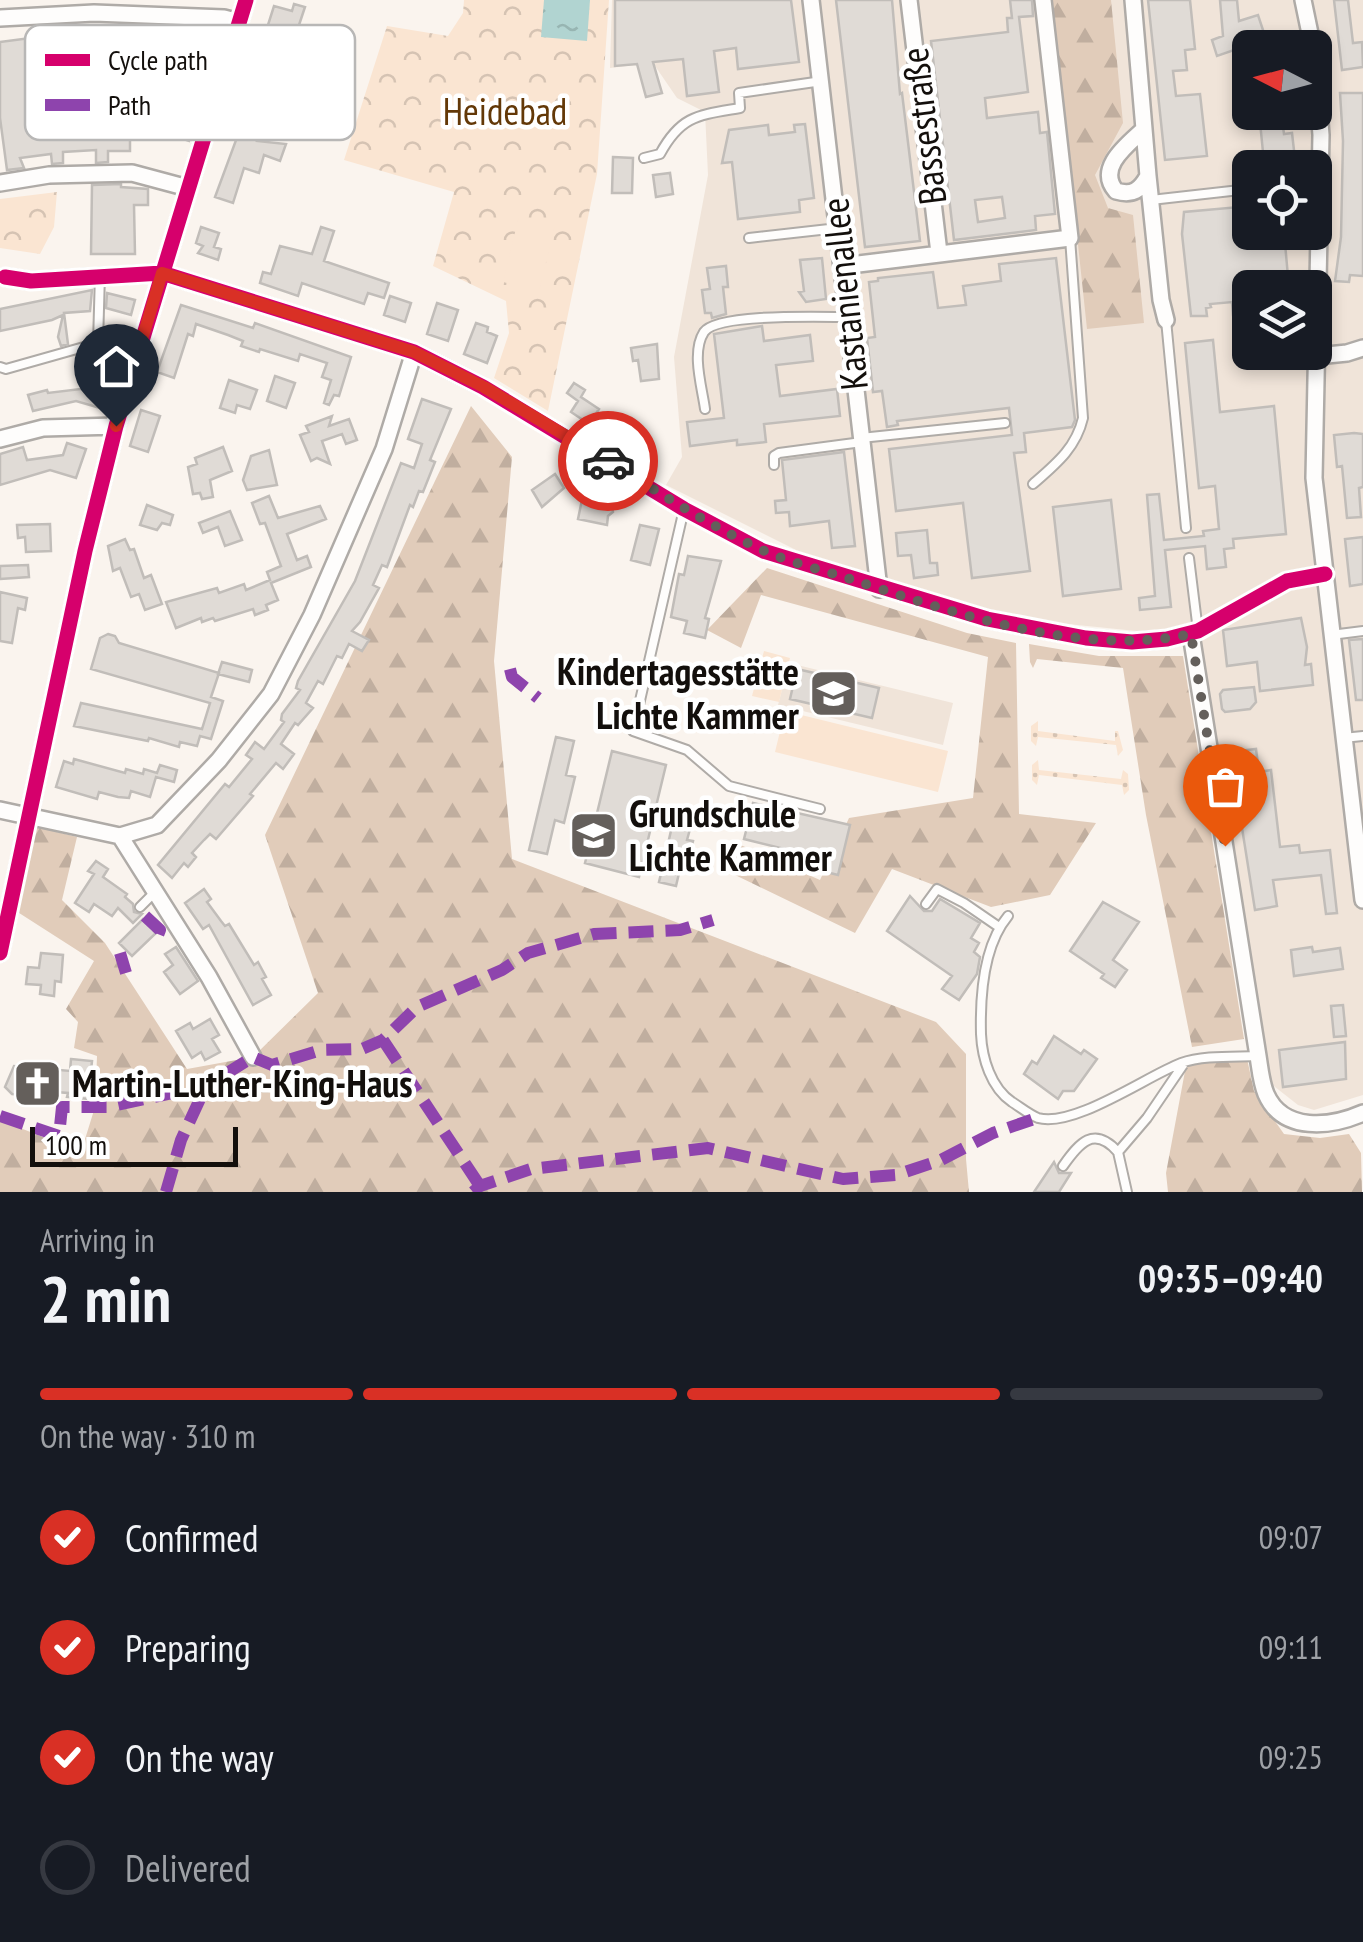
<!DOCTYPE html>
<meta charset="utf-8">
<style>
body{margin:0;font-family:"PT Sans Narrow",sans-serif;background:#242831;color:#f1f3f6;height:100vh;display:flex;flex-direction:column;font-size:38px;white-space:nowrap}
*{box-sizing:border-box;margin:0}
p{font-size:32px;color:#9ea1a6}
.icon{flex:none;width:55px;height:55px;fill:none;stroke:currentColor;stroke-width:2;stroke-linecap:round;stroke-linejoin:round}
.map{position:relative;height:1192px;overflow:hidden}
.sheet{display:flex;flex-direction:column;background:#171b24;flex:1}
.sheet>*{flex:none}
.needle{width:65px;rotate:276deg}
.controls{position:absolute;left:1232px;top:30px;display:grid;gap:20px}
.controls a{display:grid;place-items:center;width:100px;height:100px;border-radius:15px;background:#171b24;box-shadow:0 5px 15px #0003;font-size:50px}
.scale{position:absolute;left:30px;bottom:25px;width:208px;box-sizing:border-box;padding-left:10px;border:5px solid #130f0c;border-top:0;font-size:28px;line-height:35px;white-space:nowrap;color:#130f0c;-webkit-text-stroke:8px #fff;paint-order:stroke}
.pin{position:absolute;display:grid;place-items:center;width:85px;height:85px;color:#fff;margin:-102px -42px;border-radius:50% 50% 50% 0;rotate:-45deg;box-shadow:0 0 10px #0007}
.pin .icon{rotate:45deg}
.courier{position:absolute;display:grid;place-items:center;width:100px;height:100px;margin:-50px;border:8px solid #d93025;border-radius:50%;background:#fff;color:#222;box-shadow:0 2px 12px #0007}
.headline em{font-style:normal;font-weight:800}
.headline div{display:flex;flex-direction:column-reverse}
.headline{display:flex;align-items:center;justify-content:space-between;height:170px;padding:0 40px}
h1{font-size:65px;font-weight:800;line-height:75px}
.bar{display:grid;grid-template-columns:repeat(4,1fr);gap:15px 10px;align-content:center;height:120px;padding:0 40px}
.bar i{height:12px;border-radius:8px;background:#363941}
.bar .selected{background:#d93025}
.bar p{grid-column:span 4}
ol{padding:0 40px;list-style:none}
li{display:flex;align-items:center;gap:30px;height:110px}
li p{margin-inline-start:auto}
li .icon{padding:10px;border-radius:50%;background:#d93025;color:#fff;stroke-width:4}
li:last-child{color:#9ea1a6}
li i{width:55px;height:55px;border:5px solid #363941;border-radius:50%}
.map>svg:first-child{display:block}
</style>
<div class="map">
<svg width="1363" height="1192" viewBox="0 0 1363 1192">
<defs>
<pattern id="grass-dots" width="8" height="8" patternUnits="userSpaceOnUse" patternTransform="scale(2.5)"><rect width="8" height="8" fill="#fae5d2"/><path d="M2 2h.1M6 6h.1" fill="none" stroke="#d5c3b3" stroke-width="1.8" stroke-linecap="round"/></pattern>
<pattern id="forest-firs" width="22" height="20" patternUnits="userSpaceOnUse" patternTransform="scale(2.5)"><rect width="22" height="20" fill="#e1ccba"/><path d="M5 1l3.5 6h-7zM16 11l3.5 6h-7z" fill="#c0ae9f"/></pattern>
<pattern id="park-crowns" width="20" height="18" patternUnits="userSpaceOnUse" patternTransform="scale(2.5)"><rect width="20" height="18" fill="#fae5d2"/><path d="M2 6a3 3 0 1 1 6 0M12 15a3 3 0 1 1 6 0" fill="none" stroke="#d5c3b3"/></pattern>
<pattern id="water-ripples" width="26" height="14" patternUnits="userSpaceOnUse" patternTransform="scale(2.5)"><rect width="26" height="14" fill="#b1d4d1"/><path d="M2 4q2-2 4 0t4 0M15 11q2-2 4 0t4 0" fill="none" stroke="#97b5b2"/></pattern>
</defs>
<rect width="100%" height="100%" fill="#faf4ee"/>
<path fill="#f0e4d9" fill-rule="evenodd" d="M612,0H1363V1095L1314,1110L1298,1105L1270,1083L1252,1049L1206,689L1184,624L1156,633L989,616L895,582L832,568L666,485L682,457L674,357L708,175L705,112L677,98L653,63L610,68ZM1250,48H1315V112H1250ZM1250,168H1315V232H1250ZM1250,288H1315V352H1250Z
M789,663L953,703L943,745L778,705Z"/>
<path fill="url(#grass-dots)" d="M1038,721V731L1115,741V731H1118L1123,750L1118,756L1116,745L1038,737L1036,746L1031,741V726Z
M1038,760L1039,770L1121,779L1123,770L1128,774L1129,790L1124,795L1122,785L1039,775L1037,785L1032,780V765Z"/>
<path fill="url(#forest-firs)" d="M1052,0H1111L1123,123L1095,175L1108,208L1133,215L1144,323L1087,329Z
M471,406L512,457L494,661L512,859L936,1022L966,1054V1159L969,1192H0V1120L81,1152L95,1107L97,1056L74,1048L78,1022L66,1009L94,961L16,911L33,826L77,837L62,900L105,943L187,1069L253,1057L318,993L265,835Z
M767,568L967,633L1016,643L1019,814L1096,823L1050,895L991,907L892,869L855,933L733,874L736,843L820,880L849,818L973,798L988,657L761,595L741,648L707,630Z
M1029,644L1099,656H1183L1244,1039L1192,1047L1146,815L1123,668L1037,659L1033,668L1030,662Z
M1246,1054L1254,1091L1284,1134L1320,1138L1349,1134L1361,1153L1362,1192H1168L1166,1173L1188,1055Z"/>
<path fill="url(#park-crowns)" d="M464,0H609L597,174L548,411L494,378L509,333L506,301L433,266L454,192L344,160L387,26L448,36L463,13Z
M57,192L54,227L40,254L0,248V199Z"/>
<path fill="#fae5d2" d="M519,216L555,225L539,291L503,282Z
M764,651L790,658L779,702L752,696Z
M785,711L948,751L938,792L775,752Z"/>
<path fill="url(#water-ripples)" d="M544,0H590L587,41L541,37Z"/>
<path fill="#e0dbd6" stroke="#c1bdb9" stroke-width="2.5" fill-rule="evenodd" d="M615,0H791L799,62L738,69L736,48L714,51L719,92L687,96L683,59L653,62L662,93L646,97L637,64L615,66Z
M836,0H892L900,94L902,93L920,241L865,247Z
M1010,0H1032L1033,16L1019,17L1028,92L985,98L987,118L1038,112L1040,133L1047,132L1055,214L1035,216L1036,230L954,240L931,41L1008,32L1007,18H1012ZM1002,197L1005,218L978,222L975,200Z
M1148,0H1190L1195,49L1185,50L1187,70L1173,71L1176,96L1200,94L1207,156L1165,160Z
M1220,0H1237L1239,21L1258,15L1266,39L1217,56L1212,40L1223,36Z
M1334,0H1348L1353,43L1362,42L1363,67L1342,70Z
M294,4L305,7L296,34L291,32L283,55L290,58L282,80L277,78L271,97L264,94L254,122L262,125L257,141L286,144L280,161L264,155L259,173L244,168L233,203L215,197L242,124L236,122L247,88L265,51L260,50L274,6L292,11Z
M80,30L142,31V44L131,46V85H141V109L148,87L200,103L189,141L165,133L169,121L130,126V151H108V162L96,163V150L63,152V163L52,164L51,154L20,158L24,168L7,170L0,118V42L46,36V32Z
M1340,93H1363V276L1350,275L1349,282L1335,281L1341,237L1343,141Z
M1259,112H1281L1284,134L1292,133L1295,159L1264,162Z
M805,124L814,198L799,200L800,212L738,219L732,162L722,163L729,130L768,125L769,135L795,132L794,125Z
M613,157L633,158L632,193H612Z
M670,173L673,194L656,197L653,175Z
M121,184V187L148,189V205H134L135,254H91L92,185Z
M1250,206V232H1284L1289,288H1250V314L1233,315L1232,302L1210,304L1211,307L1206,308L1207,316H1191L1182,234L1184,212Z
M201,227L219,233L214,247L221,249L218,260L198,253L203,246L196,243Z
M321,227L334,231L324,261L389,283L384,298L368,293L364,304L302,283L298,296L260,283L263,272L271,274L280,246L312,254Z
M822,258L826,299L806,302L799,292L804,291L800,260Z
M1056,258L1075,420L1072,427L1024,433L1026,452L1014,453L1030,571L972,578L963,503L896,511L889,449L1012,435L1009,408L897,421L898,425L887,427L882,391L873,392L867,338L875,337L869,282L878,281V278L933,272L938,308L966,305L963,286L1001,281L999,264Z
M726,266L728,287H723L726,314L712,318L711,313H705L702,290L710,289L707,268Z
M92,290L90,311L64,313L68,344L61,346L58,337L63,315L52,320L0,331V309Z
M107,293L135,300L131,315L106,308Z
M390,296L411,303L405,322L384,315Z
M437,303L458,310L448,341L427,334Z
M181,305L253,328L255,323L351,357L339,396L334,395L329,405L324,403L331,380L322,377L327,363L300,354L298,361L260,349L259,352L241,346L243,341L228,335L196,324L193,336L188,334L174,378L157,372Z
M476,323L488,327L487,332L497,336L487,363L464,354Z
M762,326L764,341L810,335L813,361L776,365L780,396L837,389L840,416L764,424L766,442L737,445V440L690,446L687,422L724,418L714,334Z
M1213,340L1220,412L1274,406L1286,534L1233,539L1234,548L1224,549L1226,567L1207,569L1205,546L1165,550L1171,607L1140,610L1139,598L1155,596L1147,495L1159,494L1164,540L1204,536L1203,531L1219,529L1215,486L1199,488L1185,343Z
M657,344L659,379L641,381L638,360L633,361L631,348Z
M275,376L295,383L286,408L267,401Z
M229,380L257,390L250,409L237,405L235,413L220,408Z
M574,383L585,390L581,397L599,409L589,424L571,412L578,401L567,393Z
M89,388L105,393L100,408L76,401L33,411L28,395L47,390L48,393Z
M422,399L451,409L430,460L435,462L423,492L419,491L413,507L410,505L387,567L382,565L373,585L379,588L360,622L352,631L369,640L362,651L349,644L342,658L337,656L323,684L318,681L306,703L313,708L298,725L295,723L281,744L294,754L283,769L276,763L250,794L253,796L216,839L210,834L204,840L192,853L196,857L188,867L184,863L172,878L158,865L225,784L229,787L252,759L246,755L255,742L264,749L284,722L281,720L282,714L300,690L296,688L298,681L355,581L401,463L414,468L422,444L408,439Z
M141,410L160,416L148,452L130,446Z
M332,416L329,426L349,419L357,440L346,444L342,434L322,441L330,464L317,458L311,461L300,435L309,432L306,426Z
M1354,433L1363,434V487L1359,488L1361,517L1347,518L1342,466L1337,467L1334,435Z
M67,443L86,449L76,478L50,470L0,485V454L23,447L27,460L63,455Z
M223,447L232,471L210,480L213,497L202,499L200,493L193,494L188,467L197,464L195,458Z
M269,450L277,485L247,490L243,480L251,456Z
M844,452L855,546L832,548L829,521L790,526L789,512L776,513L775,501L786,500L782,460Z
M555,474L564,488L542,507L532,490Z
M583,495L611,500L613,512L608,516L607,525L578,519Z
M269,496L278,518L320,506L326,519L287,534L297,560L307,556L311,567L271,583L278,600L266,605L268,610L255,615L253,609L215,621L213,618L202,622L201,618L176,628L166,602L217,588L219,593L244,584L246,590L270,580L267,572L281,566L265,523L260,524L252,503Z
M1111,500L1121,589L1063,596L1053,507Z
M147,505L173,515L170,525L162,523L157,530L140,525Z
M230,511L242,540L225,546L218,527L203,533L199,523Z
M50,524L51,551L26,552L25,537L18,538L17,525Z
M640,525L659,529L650,565L631,560Z
M927,530L930,563H937L938,575L914,578L911,555L898,556L896,533Z
M1363,537V584L1350,586L1345,539Z
M125,539L130,550L134,549L144,578L151,575L162,604L145,610L139,594L131,597L120,568L113,571L108,546Z
M688,556L721,561L705,618L709,619L705,638L684,633L687,621L671,617L679,574L684,575Z
M28,565L29,577L0,579V566Z
M0,592L27,598L25,610L18,608L12,643L0,641Z
M1301,618L1307,647L1305,665L1311,664L1313,685L1260,691L1257,662L1227,666L1223,630Z
M108,634L115,636L119,643L219,673L211,697L223,701L211,739L200,736L197,746L180,742L179,747L149,738L148,741L74,726L81,703L202,729L210,703L91,669L100,638Z
M1363,639V700H1356L1349,640Z
M222,662L252,670L249,682L218,674Z
M797,669L879,688L872,718L790,699Z
M1254,687L1256,702L1250,709L1225,712L1222,709L1220,694L1223,690Z
M556,737L574,741L566,775L575,777L564,823L555,820L547,854L529,850Z
M1256,749L1259,772L1271,770L1280,847L1299,845L1300,853L1330,850L1337,913L1326,914L1321,875L1273,880L1277,906L1255,910L1230,752Z
M612,751L666,765L639,877L585,863Z
M74,759L125,773L126,769L143,774L144,769L157,773L160,765L177,770L174,782L156,777L150,797L131,791L129,798L118,797L99,792L97,799L56,787L64,761L73,764Z
M753,803L850,825L838,875L810,868L813,856L744,839Z
M674,818L692,822L687,840L693,841L686,870L680,869L676,886L659,882Z
M96,861L108,869L103,877L127,894L125,897L133,904L134,912L142,914L133,923L118,908L112,916L94,904L89,912L75,903L94,874L88,871Z
M204,889L211,899L207,902L221,921L225,926L229,924L254,965L258,962L266,977L262,979L271,995L253,1005L209,925L203,929L185,903Z
M910,896L924,911H932L940,899L980,923L971,938L979,943L974,952L980,957L977,974L959,1000L942,989L952,976L887,931Z
M1103,902L1139,922L1113,960L1127,970L1115,987L1101,978L1104,974L1070,951Z
M143,919L156,933L132,956L119,943Z
M176,947L198,981L180,994L164,972L173,965L165,954Z
M1312,947L1313,952L1340,948L1343,969L1294,976L1291,950Z
M41,953L63,955L61,982L55,981L54,996L40,994L41,985L26,984L28,967L39,968Z
M1343,1005L1346,1036L1334,1037L1331,1006Z
M210,1019L219,1035L212,1039L220,1052L205,1060L201,1052L192,1058L176,1031L190,1023L193,1029Z
M1054,1036L1081,1054L1084,1050L1097,1059L1074,1091H1063L1058,1099L1024,1074L1032,1061L1037,1064Z
M1345,1042L1346,1079L1283,1087L1279,1050Z
M71,1059L92,1061L88,1099L67,1097L68,1093L28,1090L23,1095L12,1094L5,1087L14,1066L70,1071Z
M1054,1162L1059,1173H1071L1059,1192H1034Z"/>
<g fill="none" stroke-linecap="round" stroke-linejoin="round">
<defs>
<path id="service" d="M644,158L660,154C681,115 699,115 740,108L739,93L822,81
M1151,200L1240,190L1250,193
M749,238L838,228
M1166,320L1186,528
M0,367L6,369L98,343L100,274
M705,409C702,387 691,352 704,332C717,313 822,317 848,317
M861,438L1005,423
M774,465V456L779,453L862,442
M1033,484C1056,464 1076,448 1083,418L1070,238
M684,509L633,731L687,750L729,786L820,809
M1189,558L1198,631
M1331,635L1363,631
M1343,738L1363,736
M926,904L937,889L964,903L999,927
M140,907L154,893
M1008,916C983,946 980,996 981,1034C982,1058 991,1088 1012,1102C1020,1107 1030,1115 1038,1118C1074,1128 1147,1076 1181,1063C1203,1055 1234,1057 1258,1056
M1063,1166C1079,1143 1094,1125 1118,1152
M1127,1192L1118,1152L1147,1118L1183,1065"/>
<path id="minor" d="M811,0L879,589
M909,0L939,253
M1133,0L1148,176L1161,300L1166,320
M1303,0L1313,48
M0,18L94,13L224,18L239,22
M1315,58L1321,135L1314,478L1363,900
M1143,130C1127,145 1096,168 1116,191C1133,196 1140,190 1148,176
M0,183L49,175L132,173L188,188
M842,266L1070,238L1043,0
M5,277L31,281L162,273L414,352L483,387L684,509L763,551L987,619L1086,638L1132,642L1167,639L1198,631L1287,581L1325,574
M1317,356L1347,353L1363,348
M0,439L43,428L116,426
M1191,634L1258,1056C1260,1068 1261,1082 1266,1094C1283,1133 1331,1127 1363,1113
M0,810L120,836L157,825L219,760L271,694L312,615L384,449L414,352
M120,836L209,977L253,1057
M0,953L85,551L116,426L246,0"/>
</defs>
<use href="#service" stroke="#afaba7" stroke-width="12"/>
<use href="#minor" stroke="#afaba7" stroke-width="20"/>
<use href="#service" stroke="#fefdfc" stroke-width="8"/>
<use href="#minor" stroke="#fefdfc" stroke-width="15"/>
<path stroke="#8e44ad" stroke-width="12" stroke-dasharray="25 12" stroke-linecap="butt" d="M510,669L512,677L538,698
M145,916L160,930L158,935
M120,953L126,973
M383,1040L480,1186
M0,1116L59,1136L62,1107H107L206,1086L253,1057L272,1065L321,1050L362,1049L383,1040L417,1007L502,970L528,953L594,934L680,930L713,920
M166,1192L181,1140L206,1086
M473,1192L480,1186L531,1169L708,1148L843,1179L896,1175L941,1160L993,1133L1037,1118"/>
<defs>
<path id="cycleway" d="M5,277L31,281L162,273L414,352L483,387L684,509L763,551L987,619L1086,638L1132,642L1167,639L1198,631L1287,581L1325,574
M0,953L85,551L116,426L246,0"/>
</defs>
<use href="#cycleway" stroke="#fff" stroke-width="21"/>
<use href="#cycleway" stroke="#d6006c" stroke-width="15"/>
</g>
<g fill="none" stroke-linecap="round" stroke-linejoin="round">
<path stroke="#645f5b" stroke-width="10" stroke-dasharray="0 18" d="M608,461C658,492 707,524 760,549C787,562 819,569 847,578C951,612 1082,658 1191,634L1225,846"/>
<path stroke="#d93025" stroke-width="12" d="M116,426L162,273L414,352L484,387L608,461"/>
</g>
<defs>
<symbol id="school-square" viewBox="-11 -11 22 22"><rect x="-9" y="-9" width="18" height="18" rx="4" fill="#645f5b" stroke="#fff"/><path d="M0-5L7-2L0 1L-7-2ZM-4 1L0 2.5L4 1V4Q0 6-4 4Z" fill="#fff"/></symbol>
<symbol id="church-square" viewBox="-11 -11 22 22"><rect x="-9" y="-9" width="18" height="18" rx="4" fill="#645f5b" stroke="#fff"/><path d="M-1.2-6h2.4v3.5h3.3v2.4h-3.3V6h-2.4V-.1h-3.3v-2.4h3.3Z" fill="#fff"/></symbol>
</defs>
<g fill-rule="evenodd">
<use href="#school-square" x="806" y="666" width="55" height="55"/>
<use href="#school-square" x="566" y="808" width="55" height="55"/>
<use href="#church-square" x="10" y="1056" width="55" height="55"/>
</g>
<g text-anchor="middle" stroke-width="9" stroke-linejoin="round" paint-order="stroke">
<g font-size="38" fill="#633807" stroke="#fff">
<text x="505" y="125">Heidebad</text>
</g>
<g font-size="38" fill="#130f0c" stroke="#fff">
<text transform="translate(924 126) rotate(-97)" y="13">Bassestraße</text>
<text transform="translate(845 294) rotate(-96)" y="13">Kastanienallee</text>
</g>
<g font-size="38" font-weight="bold" fill="#130f0c" stroke="#fff" text-anchor="start">
<text x="799" y="685" text-anchor="end">Kindertagesstätte<tspan x="799" dy="44">Lichte Kammer</tspan></text>
<text x="629" y="827">Grundschule<tspan x="629" dy="44">Lichte Kammer</tspan></text>
<text x="72" y="1097">Martin-Luther-King-Haus</text>
</g>
</g>
<rect x="25" y="25" width="330" height="115" rx="15" fill="#fff" stroke="#b8b7b6" stroke-width="2.5"/>
<rect x="45" y="54" width="45" height="12" fill="#d6006c"/>
<rect x="45" y="99" width="45" height="12" fill="#8e44ad"/>
<g font-size="28" fill="#130f0c">
<text x="108" y="70">Cycle path</text>
<text x="108" y="115">Path</text>
</g>
</svg>
<div class="controls">
<a><svg class="needle" viewBox="-14 -14 28 28"><path d="M0-13l5 13h-10z" fill="#e53935"/><path d="M0 13l5-13h-10z" fill="#9ea1a6"/></svg></a>
<a><svg class="icon" aria-label="locate" viewBox="0 0 24 24"><circle cx="12" cy="12" r="6"/><path d="M12 2v4M12 18v4M2 12h4M18 12h4"/></svg></a>
<a><svg class="icon" aria-label="layers" viewBox="0 0 24 24"><path d="M12 4l9 5-9 5-9-5zM3 14l9 5 9-5"/></svg></a>
</div>
<div class="scale">100 m</div>
<div class="pin" style="left:1225px;top:846px;background:#ea580c"><svg class="icon" aria-label="bag" viewBox="0 0 24 24"><path d="M5 8h14l-1 12H6zM9 8a3 3 0 0 1 6 0"/></svg></div>
<div class="pin" style="left:116px;top:426px;background:#1f2937"><svg class="icon" aria-label="home" viewBox="0 0 24 24"><path d="M3 11l9-7 9 7M6 9v11h12V9"/></svg></div>
<div class="courier" style="left:608px;top:461px"><svg class="icon" aria-label="car" viewBox="0 0 24 24"><path d="M5 17H2v-5l4-1 3-4h7l3 4 3 1v5h-3M9 17h6M6 11h13"/><circle cx="7" cy="17" r="2"/><circle cx="17" cy="17" r="2"/></svg></div>
</div>
<section class="sheet">
<div class="headline"><div><h1>2 min</h1><p>Arriving in</p></div><em>09:35–09:40</em></div>
<div class="bar"><i class="selected"></i><i class="selected"></i><i class="selected"></i><i></i><p>On the way · 310 m</p></div>
<ol>
<li><svg class="icon" aria-label="check" viewBox="0 0 24 24"><path d="M5 12l5 5 9-10"/></svg>Confirmed<p>09:07</p></li>
<li><svg class="icon" aria-label="check" viewBox="0 0 24 24"><path d="M5 12l5 5 9-10"/></svg>Preparing<p>09:11</p></li>
<li><svg class="icon" aria-label="check" viewBox="0 0 24 24"><path d="M5 12l5 5 9-10"/></svg>On the way<p>09:25</p></li>
<li><i></i>Delivered</li>
</ol>
</section>
